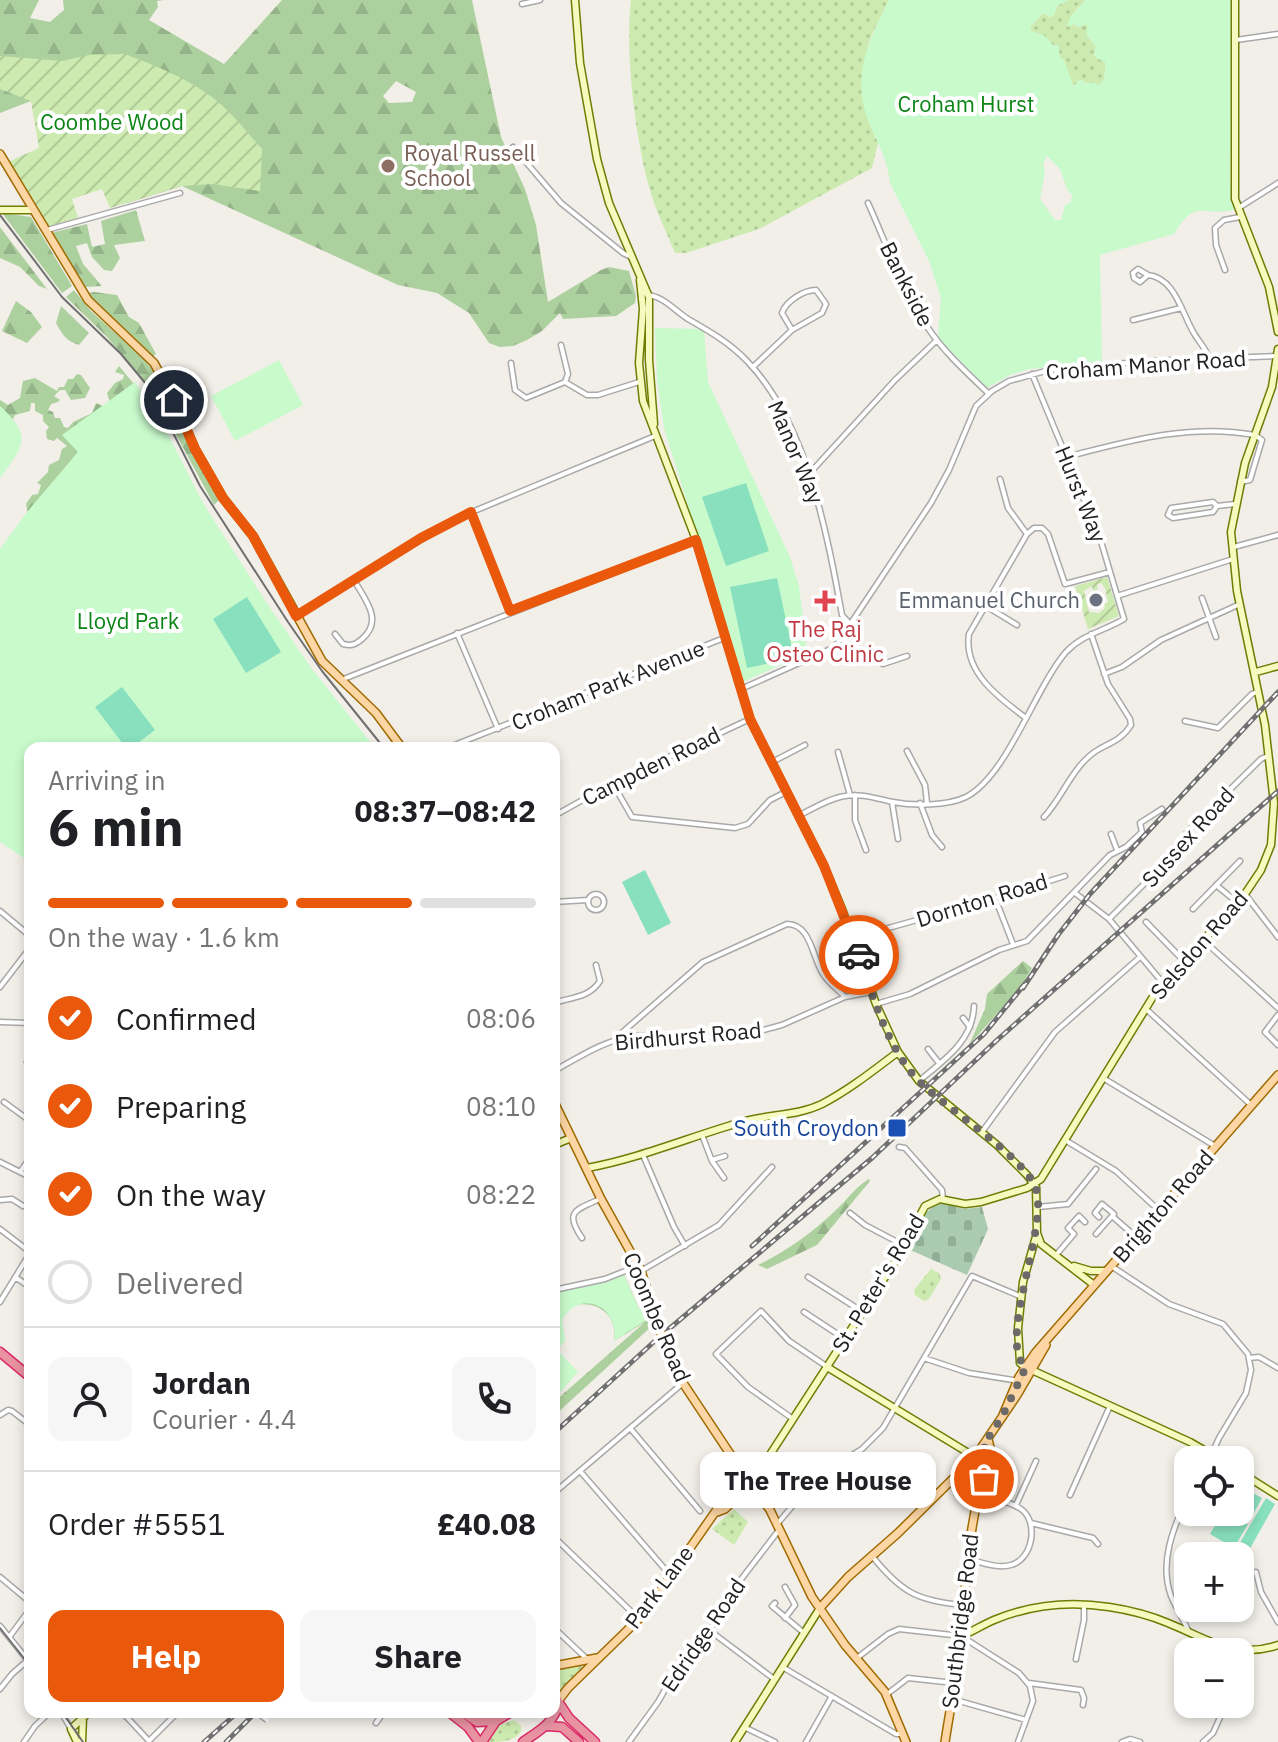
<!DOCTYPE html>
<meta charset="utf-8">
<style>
body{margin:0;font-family:"IBM Plex Sans",sans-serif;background:#f6f6f6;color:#202124;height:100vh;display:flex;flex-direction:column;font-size:30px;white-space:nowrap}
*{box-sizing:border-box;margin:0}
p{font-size:26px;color:#757577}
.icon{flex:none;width:44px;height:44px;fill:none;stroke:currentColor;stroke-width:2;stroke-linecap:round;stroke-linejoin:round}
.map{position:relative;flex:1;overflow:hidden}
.side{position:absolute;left:24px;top:742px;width:536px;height:976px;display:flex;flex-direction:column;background:#fff;border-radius:16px;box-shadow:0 4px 12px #0003}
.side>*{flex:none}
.tools{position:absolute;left:1174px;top:1446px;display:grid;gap:16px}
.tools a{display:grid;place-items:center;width:80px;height:80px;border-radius:16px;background:#fff;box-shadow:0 4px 12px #0003;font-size:40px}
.pin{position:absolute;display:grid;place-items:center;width:68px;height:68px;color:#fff;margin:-34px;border:4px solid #fff;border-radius:50%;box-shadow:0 2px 8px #0007}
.courier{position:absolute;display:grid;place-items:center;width:80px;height:80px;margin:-40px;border:6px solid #ea580c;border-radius:50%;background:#fff;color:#222;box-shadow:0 2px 10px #0007}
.bubble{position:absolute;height:56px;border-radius:16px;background:#fff;box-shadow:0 4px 12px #0003;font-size:26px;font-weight:700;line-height:56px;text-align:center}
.head em{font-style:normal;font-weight:700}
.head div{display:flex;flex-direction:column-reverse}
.head{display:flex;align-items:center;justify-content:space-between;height:136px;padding:0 24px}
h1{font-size:52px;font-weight:700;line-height:60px}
.bar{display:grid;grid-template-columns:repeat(4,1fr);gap:12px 8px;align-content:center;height:96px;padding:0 24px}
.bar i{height:10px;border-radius:6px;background:#e0e0e0}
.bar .active{background:#ea580c}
.bar p{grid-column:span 4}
.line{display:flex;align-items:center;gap:20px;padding:0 24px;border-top:2px solid #e0e0e0}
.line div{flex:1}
.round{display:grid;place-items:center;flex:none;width:84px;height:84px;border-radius:16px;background:#f6f6f6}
ol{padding:0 24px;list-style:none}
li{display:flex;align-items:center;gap:24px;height:88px}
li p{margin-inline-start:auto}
li .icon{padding:8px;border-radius:50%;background:#ea580c;color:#fff;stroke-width:4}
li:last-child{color:#757577}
li i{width:44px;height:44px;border:4px solid #e0e0e0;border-radius:50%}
.button{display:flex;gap:16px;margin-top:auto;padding:16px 24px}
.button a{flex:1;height:92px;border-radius:16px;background:#ea580c;color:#fff;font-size:32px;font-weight:700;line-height:92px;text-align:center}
.button a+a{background:#f6f6f6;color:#202124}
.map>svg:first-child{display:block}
</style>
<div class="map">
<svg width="1278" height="1742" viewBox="0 0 1278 1742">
<defs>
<pattern id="grass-dots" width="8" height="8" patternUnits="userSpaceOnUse" patternTransform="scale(2)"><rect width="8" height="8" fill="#cdebb0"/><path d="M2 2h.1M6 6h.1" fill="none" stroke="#b0c997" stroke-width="1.8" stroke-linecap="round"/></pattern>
<pattern id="forest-firs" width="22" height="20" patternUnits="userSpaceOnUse" patternTransform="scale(2)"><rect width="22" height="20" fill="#add19e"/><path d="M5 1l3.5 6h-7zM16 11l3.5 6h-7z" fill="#95b388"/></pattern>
<pattern id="cemetery-stones" width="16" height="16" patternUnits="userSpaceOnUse" patternTransform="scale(2)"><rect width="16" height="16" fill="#aacbaf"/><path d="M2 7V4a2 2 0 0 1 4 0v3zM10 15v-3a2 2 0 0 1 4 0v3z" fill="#92ae96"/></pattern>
<pattern id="garden-furrows" width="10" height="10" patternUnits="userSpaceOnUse" patternTransform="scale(2)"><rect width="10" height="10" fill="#cdebb0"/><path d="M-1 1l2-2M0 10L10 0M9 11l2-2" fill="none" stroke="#b0c997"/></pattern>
</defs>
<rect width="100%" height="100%" fill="#f2efe9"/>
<path fill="url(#grass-dots)" d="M631,0H889L871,37L865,57L869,123L878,143L872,168L759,229L686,253H675C667,233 656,212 650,190C635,138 625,54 631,0Z
M1068,0H1086L1075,11L1074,24L1078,27L1087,24V36L1096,46L1094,56L1106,63L1104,79L1098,86L1078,81L1073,87L1064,60L1060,57L1058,45L1054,46L1043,35L1031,31V26L1043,13L1050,17L1054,15L1057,6Z
M931,1269L939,1273L941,1279L929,1299L924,1301L915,1295L914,1290Z
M734,1509L748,1522L734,1545L712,1529Z
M582,1663L583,1668L561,1693L554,1685V1669Z
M514,1720L521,1726V1732C513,1742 501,1742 487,1742L499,1725Z"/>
<path fill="url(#forest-firs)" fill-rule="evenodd" d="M0,0H39L30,18L50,22L64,10L63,0H164L157,1L158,7L149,20L224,64L282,0H472L501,137L525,189L536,225L548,302L601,270L609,267L629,271L636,296L635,303L616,316L563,319L560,313L542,331L527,340L513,346L500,347L489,343L469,313L437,293L398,285L182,186L127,203L41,119L31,101L0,113ZM396,81L416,92L412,102L389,103L383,96Z
M136,210L145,241L114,245L120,258L112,271L104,270L92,257L87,243L76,246L83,264L102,286L85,287L51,233L87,224L92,247L105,244L101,221Z
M2,213L31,217L72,286L62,293Z
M0,227L47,289L39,286L20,267L0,258Z
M74,290L91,311L145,360L158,377L181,428L219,500L214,505L152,390L107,337L66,297Z
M94,292L117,295L129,317L139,323L156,354L152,357L88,296L87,293Z
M16,301L31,312L42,327L27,343L2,331Z
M61,306L89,333L79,345C66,341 62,334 56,323Z
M119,366L144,396L87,441L28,514L26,504L32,495L38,494L41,485L37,483L48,472L49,465L59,460L62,449L67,446L57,438L54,441L47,439L46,431L49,427L43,421V415L35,411V403H31L30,411L15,415L12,421L0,413V400L8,405L20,398L23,381L35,378L57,391L59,387H64L68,379H73L77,374L81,375L90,388L85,398L71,400L65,390H60L54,396L60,400L58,402L51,404L48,410L53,412L55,418H60L64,427L68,428L73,422L92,413L96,403L106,407L110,403L107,393L115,383L123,379L124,375L115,372Z
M1023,961L1032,968L1020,988L969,1045L985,1009L987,994Z
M869,1179L870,1181L817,1245L767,1269L758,1265C786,1252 814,1231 836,1210C848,1199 855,1187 869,1179Z
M624,1275L639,1309L650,1312L653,1325L554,1416V1402L645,1322L614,1341C618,1313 596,1299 571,1306L554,1292Z"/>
<path fill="url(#cemetery-stones)" d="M943,1203L964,1209L982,1207L988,1229L967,1275L908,1249C917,1232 921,1207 943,1203Z"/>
<path fill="#c8facc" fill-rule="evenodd" d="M889,0H1068L1057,6L1054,15L1050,17L1043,13L1031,26V31L1044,35L1054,46L1058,45L1060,57L1064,60L1074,87L1077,81L1083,80L1086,84L1095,82L1098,86L1104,79L1106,63L1094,56L1096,46L1087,36V24L1078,27L1074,24L1067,27L1070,17L1086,0H1232L1230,181L1234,210C1200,217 1197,197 1174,234L1100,255L1102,363L1029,369L1010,375L987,388L938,338L941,298L929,261L890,183C888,162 878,143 870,125C850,77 868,43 889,0ZM1047,156L1060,169L1067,189L1072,195L1071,202L1065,205L1061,220H1055L1040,199L1045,172L1043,164Z
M655,328L704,329L708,382L790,557L799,586L807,653L743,682L664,428L657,381Z
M279,360L303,405L235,441L211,396Z
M135,382L163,425L203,503L266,602L312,669L375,748H30V862L0,842V549L27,512L78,452L62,435Z
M0,406C33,436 24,446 0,478Z
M624,1275L639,1309L650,1312L651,1317L614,1341C620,1307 580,1287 562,1320L565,1341L557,1350L578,1372L554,1399V1292Z"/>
<path fill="url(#garden-furrows)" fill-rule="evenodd" d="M125,54C161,68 200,83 228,111C240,123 251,137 262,149L260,191L213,184L182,186L110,208L102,189L72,199L78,218L46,227L8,162L39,148L31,101L0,89V56L62,61L89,55Z
M1107,577L1119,616L1088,629L1075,586ZM1101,583L1105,588L1108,602L1104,604L1105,608L1099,613L1089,612L1084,591L1092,586L1093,591L1098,589L1097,584Z"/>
<path fill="#88e0be" d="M746,483L769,551L726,566L702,497Z
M777,578L794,658L747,668L730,587Z
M247,597L281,652L246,673L213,619Z
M122,687L155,730L131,748H126L95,707Z
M645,870L671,923L648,935L622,882Z
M1240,1486L1262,1498L1249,1522L1232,1512H1240Z
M1266,1498L1275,1504L1248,1552L1238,1546Z
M1223,1512L1248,1524L1234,1548L1210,1534Z"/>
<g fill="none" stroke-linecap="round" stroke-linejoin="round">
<defs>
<path id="street" d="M522,4L540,0
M1236,40L1278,34
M513,147L561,203L623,253L631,257
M868,203C887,245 902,290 928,328C944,352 967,373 988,393
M1240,207L1278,183
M47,230L180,193
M1225,270L1216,245L1215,228L1224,220L1240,217
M1148,275L1138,269L1133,273L1134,278L1140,282L1148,275C1176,278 1182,315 1195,335C1200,343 1206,349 1209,358
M647,295C663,296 674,310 688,319C709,331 730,343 747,361C807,423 827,533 842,615L850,624
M1133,320L1181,308
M561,345L568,374L565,382
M511,363L515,390L526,398L565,382L587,395H598L639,382
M753,367L792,330L782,313C786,301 804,290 816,290L826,304L822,313L792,330
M1066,457C1128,441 1190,423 1255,435L1262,440L1250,480L1240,482
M809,474L895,380L937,340
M1000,479L1008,508L1027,534
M1213,502L1217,506L1213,512L1173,518L1168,515L1171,508Z
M1217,506L1235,504
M471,512L510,611
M1234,547L1278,535
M1117,596L1233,559
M1202,598L1216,637
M986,606L1017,625
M298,615L455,519L655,436
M457,633L498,729
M335,634L343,644C351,646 355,645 362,639C384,620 365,600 354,580
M841,639L883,664L907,656
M1104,674L1122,667L1161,640L1240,604
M341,680L696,540
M741,689L835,647L931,503L949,470L976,406L992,391L1009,381L1049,370L1149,361L1277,356
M1026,718C999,698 963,672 969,634L1027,534L1034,528H1042L1048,534L1065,584L1110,572
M1185,721L1218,728L1252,694L1257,692
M447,748L724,638
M907,751L925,785L927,803
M838,752L850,795
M772,762L805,745
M613,784L632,817L735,828L748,824L770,800L786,792
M855,795V820L866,850
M892,802L898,839
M920,803L932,835L942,847
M800,815C814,808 830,798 845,796C861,793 878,799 893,802C914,806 947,806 966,797C1007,776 1035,688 1066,652C1083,634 1104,631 1124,619L1100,538L1032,374
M554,816L613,783L750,719
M1044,817C1064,796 1073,763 1101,748C1113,742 1123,738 1131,725L1130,719L1108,684L1091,634
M1111,834L1117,850
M1216,885L1238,903
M1075,893L1109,919L1163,983
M588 902a8 8 0 1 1 16 0a8 8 0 1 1-16 0Z
M1245,894L1278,937
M995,898L1013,944
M554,902L588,900
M1193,909L1240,861
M0,911L30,936
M1109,919L1154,874L1190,829L1261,759L1268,756
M1146,922L1183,960
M853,938L995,898L1065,876
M1203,940L1278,1008
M0,987L30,948
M554,1003C572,997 589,998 600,981L596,965
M876,1004L910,994L999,950L1027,941L1110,855L1126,847L1142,832L1140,823L1162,809
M1146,1009L1250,1104
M1278,1015L1265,1032L1278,1045
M963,1018L970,1027
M0,1022L30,1023
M617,1037L703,962L787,924C811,924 812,957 823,974C829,984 838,989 845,997
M928,1049L939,1063
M27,1062L30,1058
M554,1071C581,1056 606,1039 636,1036L718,1037L752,1033L782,1025L845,997L871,992
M1103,1078L1215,1146
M919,1081C944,1060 973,1041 974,1006
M4,1102L30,1121
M982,1132L1055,1032L1140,957
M702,1135L712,1161L724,1178
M1065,1140L1116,1171L1153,1205
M899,1147L905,1148L942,1190L943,1199
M643,1155L674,1227L685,1246
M712,1160L725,1156
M0,1162L30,1177
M20,1172L30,1158
M0,1200L12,1199L23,1206
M1038,1207L1068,1204L1096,1169
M850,1213L865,1225L905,1246
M1099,1217L1095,1213L1102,1204L1114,1214L1112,1216
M0,1229L30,1252
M1096,1234L1112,1216L1136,1237
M582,1238C564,1212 575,1210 600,1199
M1056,1255L1074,1234L1068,1228L1079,1216L1085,1222
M1111,1266L1169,1304L1223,1324L1248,1354L1251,1370L1246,1393L1219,1438L1209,1460
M641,1271L719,1225L772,1167
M15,1277L30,1287
M808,1277L863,1312
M554,1290L605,1279L638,1266
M0,1302L30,1253
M804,1312L845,1339
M924,1358L969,1373L1019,1381
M1249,1358L1259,1357L1278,1368
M0,1415L8,1410L12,1411L30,1425
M793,1419L748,1387L716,1354L761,1311L789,1341L826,1366
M630,1428L700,1511
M30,1451V1458
M580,1471L670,1575
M554,1493L683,1383
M1070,1495L1110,1406
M1188,1497C1173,1527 1159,1563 1171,1596C1176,1608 1183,1619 1188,1630
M1016,1505L1036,1461
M778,1523L817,1477L862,1449L883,1428L972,1276L1022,1297
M1031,1523L1093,1538L1098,1544
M554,1537L639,1619
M872,1556C901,1592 917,1601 963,1605
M968,1559C981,1562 997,1569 1011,1565C1033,1559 1039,1522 1021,1509C1010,1501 992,1499 979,1496
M1256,1572L1261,1592L1278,1622
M0,1577L30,1602
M775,1603L772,1606L804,1633
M785,1618L795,1605L785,1587
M0,1626L30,1663
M554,1628L587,1659
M709,1630L774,1679
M10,1636L30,1609
M857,1658L888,1634L899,1629L961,1636L1019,1673L1030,1686L1033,1701L1018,1742
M1076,1659L1084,1620V1605
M784,1668L896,1734H903
M1029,1683L1081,1690L1084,1698L1083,1705
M0,1689L12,1674L28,1660
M886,1695L908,1678L954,1683
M952,1699L1026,1720
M61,1712L71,1729
M122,1712L149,1741L178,1712
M376,1723L384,1712
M746,1728L775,1742
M24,1742L35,1726L50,1712
M629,1742L658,1702L675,1672L720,1616L739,1582L779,1530
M806,1742L832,1696
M1122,1742L1130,1739L1140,1742
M1203,1742L1213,1733L1226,1704"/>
<path id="secondary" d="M575,0L580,63L597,159L609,203L649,297V360L654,424
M1235,0V199L1269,287L1278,332
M0,210H33
M640,280L643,309L639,363L643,401L696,540L750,719L824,866L842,909L876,1004L898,1052L919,1081L997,1145L1027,1175L1036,1187L1037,1233L1023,1282L1018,1328L1020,1363L1025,1367L1190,1442L1221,1460
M1256,672L1278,666
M554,1145L571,1138
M587,1168C641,1158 692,1136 745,1121C771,1114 797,1116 822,1104C849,1090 874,1070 898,1052
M1037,1233L1041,1244L1094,1285
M1074,1266L1091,1271H1106
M827,1367L975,1457
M1240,1472L1278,1496
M751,1484L898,1257L925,1206L940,1199L965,1204L981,1202L1027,1188L1041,1179L1154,995L1245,894L1261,870L1271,845L1274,803L1265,725L1237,591L1231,532L1245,463L1272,387L1278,349
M961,1636C972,1632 982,1625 994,1620C1030,1605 1070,1601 1109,1607C1129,1610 1149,1615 1168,1623C1208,1639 1233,1660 1278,1645
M77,1742L71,1729L89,1712
M82,1742L83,1717
M735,1742L820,1608"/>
<path id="primary" d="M0,154L88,300L154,363L174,400L195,449L223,498L253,536L322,661L376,713L402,748
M554,1102L601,1199L641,1271L658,1324
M664,1344L683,1383L744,1475L770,1510L812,1597L845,1645L885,1692L906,1742
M1003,1415L1019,1377L1036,1352L1278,1075
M742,1465L748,1470L757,1467
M729,1493L736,1479L737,1467
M717,1512L725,1509L751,1484
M820,1608L848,1577L898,1533L975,1457L1017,1395L1046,1345
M554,1666L597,1658
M558,1701L568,1688L644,1614L720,1505L746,1479
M945,1742C951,1702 960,1661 963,1620C967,1563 971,1506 991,1452L988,1439"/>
<path id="highway" d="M0,1352L30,1377
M559,1703L569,1718L595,1742
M449,1712L468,1727L479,1742
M462,1712L477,1722L495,1721
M547,1726L562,1727L579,1742
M482,1742L496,1721L511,1712
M523,1742C539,1731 554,1723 559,1703L554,1693"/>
</defs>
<use href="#street" stroke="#a9a9a9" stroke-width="7"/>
<use href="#secondary" stroke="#707d05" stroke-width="9"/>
<use href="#primary" stroke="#a06b00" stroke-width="10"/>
<use href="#highway" stroke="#dc2a67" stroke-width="11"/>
<use href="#street" stroke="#fff" stroke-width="4"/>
<use href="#secondary" stroke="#f7fabf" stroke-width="6"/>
<use href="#primary" stroke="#fcd6a4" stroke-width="7"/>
<use href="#highway" stroke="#e892a2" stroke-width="8"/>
<path stroke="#707070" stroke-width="2" d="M0,215L62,297L121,354L146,384L163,413L200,486L288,622L322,671L384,748
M0,1628L30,1666
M62,1712L83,1742"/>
<defs>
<path id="rail" d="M1023,988L1058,935L1090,894L1278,692
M752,1246L984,1034L1028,980
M554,1433L657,1339L872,1158L996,1041L1278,791
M204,1742L238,1712
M226,1742L256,1712"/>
</defs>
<use href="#rail" stroke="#707070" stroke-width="5"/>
<use href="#rail" stroke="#fff" stroke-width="2" stroke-dasharray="6" stroke-linecap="butt"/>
<defs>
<path id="street-bridge" d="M256,1712L267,1720"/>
<path id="primary-bridge" d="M658,1324L664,1344"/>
</defs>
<use href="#street-bridge" stroke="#a9a9a9" stroke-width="7" stroke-linecap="butt"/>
<use href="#primary-bridge" stroke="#a06b00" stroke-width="10" stroke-linecap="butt"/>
<use href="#street-bridge" stroke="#fff" stroke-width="4"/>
<use href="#primary-bridge" stroke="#fcd6a4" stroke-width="7"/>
</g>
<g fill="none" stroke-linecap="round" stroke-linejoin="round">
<path stroke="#6b6a68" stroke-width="8" stroke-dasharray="0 14.4" d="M859,955C873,997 886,1043 915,1077C942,1107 1024,1155 1036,1189C1049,1226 996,1344 1026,1367L1003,1415L983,1446L990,1454L984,1479"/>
<path stroke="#ea580c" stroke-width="10" d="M174,400L195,449L223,498L253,536L296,616L421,538L471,512L510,611L696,540L750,719L824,866L859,955"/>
</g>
<circle fill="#8d6e63" stroke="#fff" stroke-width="3" cx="388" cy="166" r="8"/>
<circle fill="#6b7280" stroke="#fff" stroke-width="3" cx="1096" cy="600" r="8"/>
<path fill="#e0444e" stroke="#fff" stroke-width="3" d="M821 589h8v8h8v8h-8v8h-8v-8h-8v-8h8z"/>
<rect fill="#1a4fb4" stroke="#fff" stroke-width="3" x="887" y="1118" width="20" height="20" rx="4"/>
<g text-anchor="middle" stroke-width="8" stroke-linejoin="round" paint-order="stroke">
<g font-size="22" fill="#0c8416" stroke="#fff">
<text x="966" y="112">Croham Hurst</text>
<text x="112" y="130">Coombe Wood</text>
<text x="128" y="629">Lloyd Park</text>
</g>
<g font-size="22" fill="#785e54" stroke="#fff" text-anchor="start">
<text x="404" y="161">Royal Russell<tspan x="404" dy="25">School</tspan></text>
</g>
<g font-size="22" fill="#222" stroke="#fff">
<text transform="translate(907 284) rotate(63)" y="8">Bankside</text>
<text transform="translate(1146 365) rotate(-4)" y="8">Croham Manor Road</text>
<text transform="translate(796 452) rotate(67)" y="8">Manor Way</text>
<text transform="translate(1081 494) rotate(68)" y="8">Hurst Way</text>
<text transform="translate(608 685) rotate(-22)" y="8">Croham Park Avenue</text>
<text transform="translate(651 766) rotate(-26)" y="8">Campden Road</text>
<text transform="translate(1188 837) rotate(-48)" y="8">Sussex Road</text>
<text transform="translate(982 900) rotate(-17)" y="8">Dornton Road</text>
<text transform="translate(1199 945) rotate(-49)" y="8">Selsdon Road</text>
<text transform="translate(688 1036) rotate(-5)" y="8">Birdhurst Road</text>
<text transform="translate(1163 1206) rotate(-49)" y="8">Brighton Road</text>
<text transform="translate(878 1283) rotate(-59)" y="8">St. Peter's Road</text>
<text transform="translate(657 1317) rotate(67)" y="8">Coombe Road</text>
<text transform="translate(659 1587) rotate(-53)" y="8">Park Lane</text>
<text transform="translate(960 1621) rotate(-83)" y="8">Southbridge Road</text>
<text transform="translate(703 1635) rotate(-56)" y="8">Edridge Road</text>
</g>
<g font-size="22" fill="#5b616d" stroke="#fff" text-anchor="end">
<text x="1080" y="608">Emmanuel Church</text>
</g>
<g font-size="22" fill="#be3a42" stroke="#fff">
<text x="825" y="637">The Raj<tspan x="825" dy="25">Osteo Clinic</tspan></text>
</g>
<g font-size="22" fill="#164399" stroke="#fff" text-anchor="end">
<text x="879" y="1136">South Croydon</text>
</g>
</g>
</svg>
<div class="tools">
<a><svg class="icon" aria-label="locate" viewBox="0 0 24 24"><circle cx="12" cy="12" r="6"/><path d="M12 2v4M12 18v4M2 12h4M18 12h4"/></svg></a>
<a>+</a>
<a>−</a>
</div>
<div class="pin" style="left:984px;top:1479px;background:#ea580c"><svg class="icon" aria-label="bag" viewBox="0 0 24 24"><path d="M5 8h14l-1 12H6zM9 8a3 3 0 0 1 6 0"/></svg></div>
<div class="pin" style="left:174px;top:400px;background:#1f2937"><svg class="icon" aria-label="home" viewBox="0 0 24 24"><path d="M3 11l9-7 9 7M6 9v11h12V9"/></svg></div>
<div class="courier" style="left:859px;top:955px"><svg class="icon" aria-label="car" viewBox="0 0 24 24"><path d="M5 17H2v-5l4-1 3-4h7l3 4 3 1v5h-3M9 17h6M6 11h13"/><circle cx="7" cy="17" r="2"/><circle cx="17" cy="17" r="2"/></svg></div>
<div class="bubble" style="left:700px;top:1452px;width:236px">The Tree House</div>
<section class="side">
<div class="head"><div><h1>6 min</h1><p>Arriving in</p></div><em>08:37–08:42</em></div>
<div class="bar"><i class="active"></i><i class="active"></i><i class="active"></i><i></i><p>On the way · 1.6 km</p></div>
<ol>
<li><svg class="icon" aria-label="check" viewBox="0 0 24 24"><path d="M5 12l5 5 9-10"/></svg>Confirmed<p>08:06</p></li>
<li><svg class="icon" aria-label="check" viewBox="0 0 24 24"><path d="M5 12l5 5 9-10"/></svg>Preparing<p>08:10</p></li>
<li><svg class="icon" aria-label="check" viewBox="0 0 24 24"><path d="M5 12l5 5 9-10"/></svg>On the way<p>08:22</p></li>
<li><i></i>Delivered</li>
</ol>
<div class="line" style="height:144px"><a class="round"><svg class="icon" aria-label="person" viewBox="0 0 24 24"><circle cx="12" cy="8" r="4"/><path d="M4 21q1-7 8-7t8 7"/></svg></a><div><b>Jordan</b><p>Courier · 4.4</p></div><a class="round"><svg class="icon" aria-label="phone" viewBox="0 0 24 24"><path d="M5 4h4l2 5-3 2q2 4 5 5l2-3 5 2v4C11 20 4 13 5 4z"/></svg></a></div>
<div class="line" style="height:104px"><div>Order #5551</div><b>£40.08</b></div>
<div class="button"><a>Help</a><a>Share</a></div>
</section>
</div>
